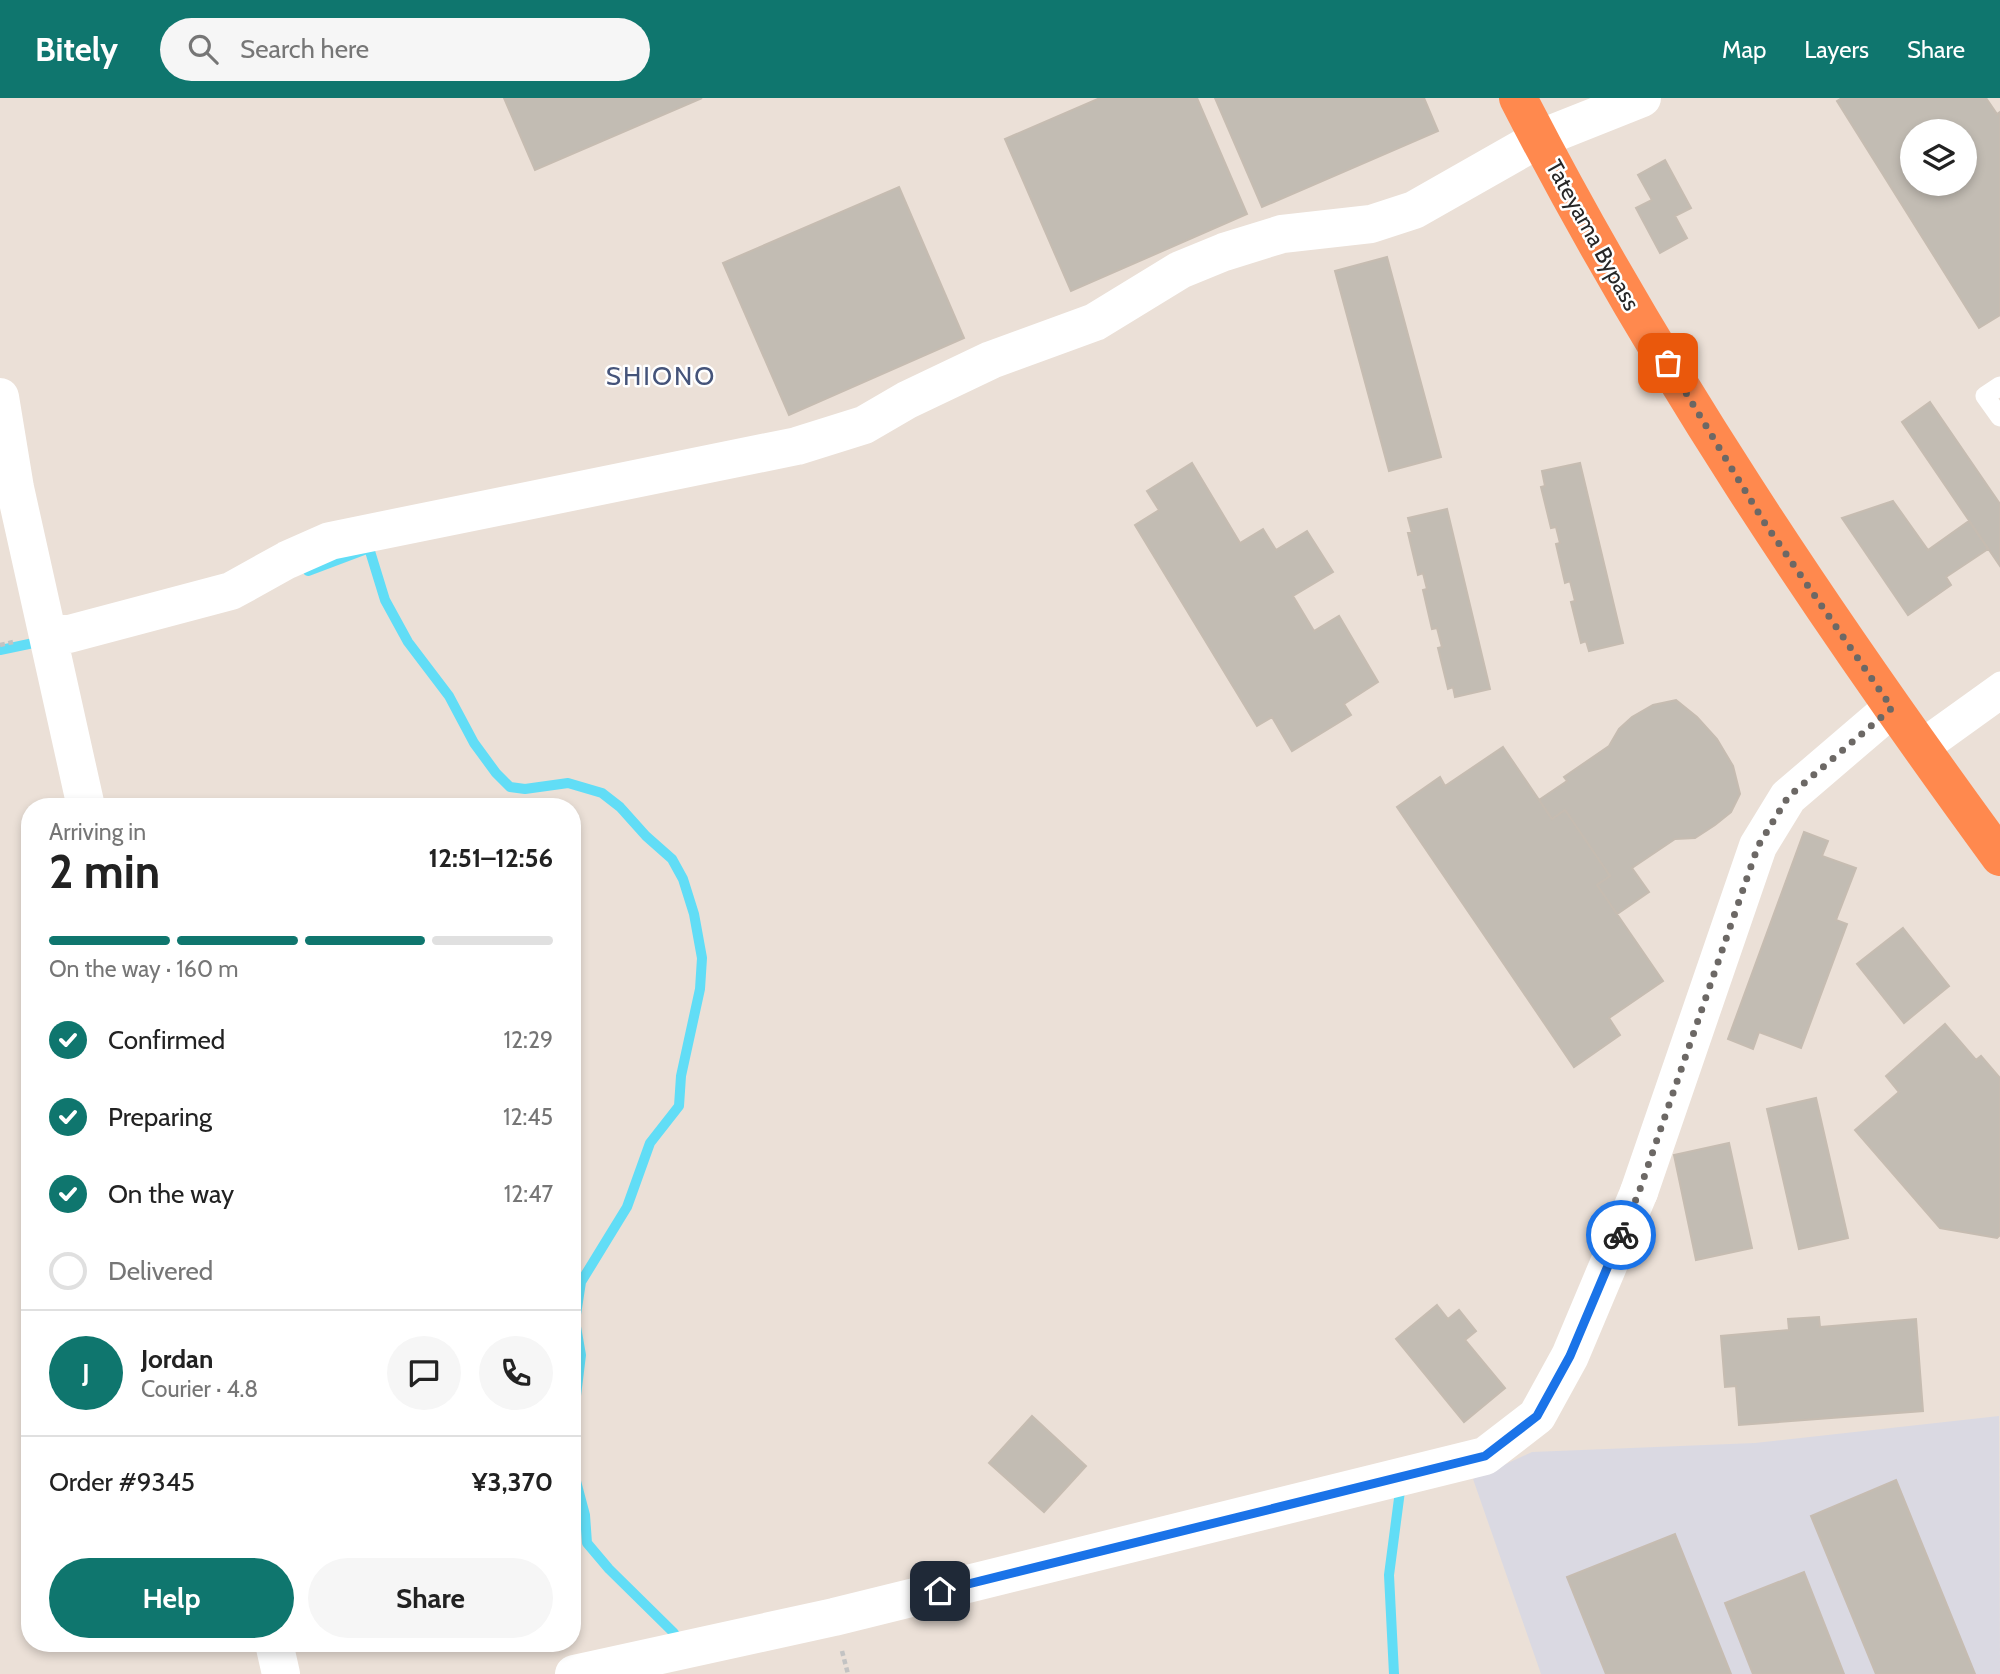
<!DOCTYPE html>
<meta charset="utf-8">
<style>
body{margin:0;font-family:Cabin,sans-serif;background:#f6f6f6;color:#222;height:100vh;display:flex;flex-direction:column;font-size:26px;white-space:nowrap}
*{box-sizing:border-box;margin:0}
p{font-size:23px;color:#767676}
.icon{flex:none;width:38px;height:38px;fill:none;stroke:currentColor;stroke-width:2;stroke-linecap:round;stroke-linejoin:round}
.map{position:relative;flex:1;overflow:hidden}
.details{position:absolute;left:21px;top:700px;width:560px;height:854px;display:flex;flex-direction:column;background:#fff;border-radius:28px;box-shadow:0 4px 10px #0003}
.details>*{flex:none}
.buttons{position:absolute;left:1900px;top:21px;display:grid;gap:14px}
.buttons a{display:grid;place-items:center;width:77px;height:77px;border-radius:50%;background:#fff;box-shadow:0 4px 10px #0003;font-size:35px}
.pin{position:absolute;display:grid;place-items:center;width:60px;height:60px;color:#fff;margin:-30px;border-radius:14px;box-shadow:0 4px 10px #0006}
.courier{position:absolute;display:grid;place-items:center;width:70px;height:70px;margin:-35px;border:5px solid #1a73e8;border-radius:50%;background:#fff;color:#222;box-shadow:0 2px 9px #0007}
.headline em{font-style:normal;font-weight:800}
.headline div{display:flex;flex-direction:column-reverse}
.headline{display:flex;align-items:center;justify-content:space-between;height:119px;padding:0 28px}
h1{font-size:46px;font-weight:800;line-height:52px}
.bar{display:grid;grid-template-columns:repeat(4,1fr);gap:10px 7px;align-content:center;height:84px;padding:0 28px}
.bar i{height:9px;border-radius:5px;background:#e0e0e0}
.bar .active{background:#0f766e}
.bar p{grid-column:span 4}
.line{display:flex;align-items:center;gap:18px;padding:0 28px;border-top:2px solid #e0e0e0}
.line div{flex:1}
.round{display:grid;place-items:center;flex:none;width:74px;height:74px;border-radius:37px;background:#f6f6f6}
ol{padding:0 28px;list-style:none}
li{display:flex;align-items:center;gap:21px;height:77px}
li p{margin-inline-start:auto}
li .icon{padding:7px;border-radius:50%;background:#0f766e;color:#fff;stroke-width:4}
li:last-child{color:#767676}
li i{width:38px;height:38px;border:4px solid #e0e0e0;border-radius:50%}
.primary-button{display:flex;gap:14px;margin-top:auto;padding:14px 28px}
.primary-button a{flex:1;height:80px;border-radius:42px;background:#0f766e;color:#fff;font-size:28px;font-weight:800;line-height:80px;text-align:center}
.primary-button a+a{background:#f6f6f6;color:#222}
header{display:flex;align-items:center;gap:42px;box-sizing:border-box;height:98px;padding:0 35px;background:#0f766e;color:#fff}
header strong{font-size:33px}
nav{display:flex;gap:38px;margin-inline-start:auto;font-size:24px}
.search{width:490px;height:63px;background:#f6f6f6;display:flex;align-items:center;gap:18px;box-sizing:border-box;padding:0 24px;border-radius:38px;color:#767676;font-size:26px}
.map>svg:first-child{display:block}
</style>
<header>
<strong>Bitely</strong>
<div class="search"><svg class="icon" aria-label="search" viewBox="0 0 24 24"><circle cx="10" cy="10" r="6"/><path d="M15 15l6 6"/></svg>Search here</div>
<nav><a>Map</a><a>Layers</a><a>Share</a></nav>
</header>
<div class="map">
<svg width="2000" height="1576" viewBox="0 0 2000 1576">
<rect width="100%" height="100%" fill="#ebe0d7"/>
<path fill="#dad9e2" d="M1999,1318L2000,1576H1541L1473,1381L1532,1354L1755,1345Z"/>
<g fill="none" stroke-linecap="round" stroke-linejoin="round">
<path stroke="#61ddf6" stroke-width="10" d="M308,473L369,450L385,502L408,544L449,598L474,645L496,675L510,689L525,691L568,685L602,695L620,709L646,738L672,761L683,781L694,816L702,860L700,891L681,978L679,1008L650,1045L627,1109L581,1184L575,1223L581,1257L575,1306L573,1372L585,1417L587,1445L609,1471L673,1534L682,1546
M0,552L43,543
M1394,1576L1389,1477L1400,1393L1395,1395"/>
</g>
<path fill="#c2bcb3" stroke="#c6bcb1" stroke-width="2" fill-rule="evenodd" d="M504,0H702L535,72Z
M1100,0H1197L1247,116L1071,193L1005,41Z
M1215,0H1424L1438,33L1262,109Z
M1842,0H1986L1997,16L2000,14V217L1979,230L1837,3ZM1913,33H1965V86H1913Z
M1665,62L1691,110L1675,118L1687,140L1660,155L1636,110L1652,102L1638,77Z
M899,89L964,240L789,317L723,165Z
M1387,159L1441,359L1389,373L1335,173Z
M1930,304L2000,406V468L1902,324Z
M1192,365L1240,445L1263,431L1276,452L1307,433L1333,474L1293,498L1314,533L1339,518L1378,584L1344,606L1351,617L1292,653L1272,619L1257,628L1135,427L1159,412L1147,393Z
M1580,365L1623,545L1589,553L1586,543L1581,545L1571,504L1575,503L1570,483L1565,485L1556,446L1560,445L1556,429L1551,430L1541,389L1545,388L1542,373Z
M1893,403L1928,452L1969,423L1988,451L1946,479L1951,487L1908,517L1842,420Z
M1447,411L1490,591L1455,599L1453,589L1448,591L1438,550L1442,549L1437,530L1432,531L1423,492L1427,491L1423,475L1418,477L1408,435H1412L1408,420Z
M1676,602L1697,619L1717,641L1733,668L1740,696L1731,714L1715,727L1695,740L1675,741L1632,770L1649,794L1617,816L1597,787L1610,778L1565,712L1552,721L1539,702L1567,683L1564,679L1609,648L1619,631L1632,619L1653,607Z
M1503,649L1552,721L1565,712L1610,778L1597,787L1663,883L1609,920L1620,937L1574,969L1397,709L1440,679L1445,688Z
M1804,734L1828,743L1822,758L1856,770L1836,822L1847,826L1801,950L1759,934L1753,951L1728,941Z
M1903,830L1949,888L1904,925L1857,866Z
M1945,926L1976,962L1981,958L2000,980V1137L1997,1140L1940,1130L1855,1032L1899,994L1886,978Z
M1816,1000L1848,1140L1799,1151L1767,1011Z
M1729,1045L1752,1150L1696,1162L1674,1057Z
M1437,1207L1448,1221L1459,1212L1476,1233L1465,1242L1505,1290L1464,1324L1396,1241Z
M1819,1219L1820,1229L1916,1221L1923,1313L1739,1327L1736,1288L1725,1289L1721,1238L1789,1232L1788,1221Z
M1032,1318L1086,1368L1044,1414L989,1365Z
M1896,1382L1975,1576H1876L1811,1418Z
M1675,1436L1731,1576H1606L1567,1479Z
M1804,1474L1844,1576H1753L1725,1505Z"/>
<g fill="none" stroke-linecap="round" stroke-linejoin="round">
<path stroke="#c3c3c3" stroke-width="4.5" stroke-dasharray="5 3.5" stroke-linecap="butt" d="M0,547L13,544
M842,1553L848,1576"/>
<path stroke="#fff" stroke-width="19" d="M2000,288L1985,298L2000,319
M1915,644L2000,583
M1925,657L2000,603"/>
<path stroke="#fff" stroke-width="38" d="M0,299L15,390L86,709
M48,536H69L231,493L287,462L330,443L797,348L864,327L907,302L991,262L1095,224L1180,172L1224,154L1282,136L1371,126L1414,112L1539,41L1642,0
M274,1545L281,1576
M574,1576L834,1519L1485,1358L1537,1318L1570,1258L1639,1094"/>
<path stroke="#fff" stroke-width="38" d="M1639,1094L1758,748L1788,699L1892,610"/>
<path stroke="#ff894e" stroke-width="38" d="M1518,0C1655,267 1823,517 2000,759"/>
</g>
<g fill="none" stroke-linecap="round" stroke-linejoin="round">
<path stroke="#6c6865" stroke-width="7" stroke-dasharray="0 12.6" d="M1621,1137L1639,1094L1758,748L1788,699L1892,610L1764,424L1668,265"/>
<path stroke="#1a73e8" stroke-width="9" d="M940,1493L1485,1358L1537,1318L1570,1258L1621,1137"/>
</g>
<g text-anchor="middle" stroke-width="5" stroke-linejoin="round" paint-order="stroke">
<g font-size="23" fill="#272727" stroke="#fff">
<text transform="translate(1593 137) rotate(61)" y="8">Tateyama Bypass</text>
</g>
<g font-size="26" letter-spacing="2" fill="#45547a" stroke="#fff">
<text x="661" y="287">SHIONO</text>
</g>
</g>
</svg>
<div class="buttons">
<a><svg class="icon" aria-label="layers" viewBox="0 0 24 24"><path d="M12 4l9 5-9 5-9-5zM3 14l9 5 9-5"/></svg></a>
</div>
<div class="pin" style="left:1668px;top:265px;background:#ea580c"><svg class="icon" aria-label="bag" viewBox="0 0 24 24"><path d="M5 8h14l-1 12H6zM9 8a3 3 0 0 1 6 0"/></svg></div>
<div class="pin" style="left:940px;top:1493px;background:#1f2937"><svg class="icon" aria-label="home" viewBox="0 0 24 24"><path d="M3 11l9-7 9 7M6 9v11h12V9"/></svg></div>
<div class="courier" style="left:1621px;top:1137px"><svg class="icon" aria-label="bike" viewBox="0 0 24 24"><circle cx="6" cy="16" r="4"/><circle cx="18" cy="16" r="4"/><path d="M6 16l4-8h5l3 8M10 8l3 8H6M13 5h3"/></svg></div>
<section class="details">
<div class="headline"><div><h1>2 min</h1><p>Arriving in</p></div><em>12:51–12:56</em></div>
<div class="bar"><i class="active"></i><i class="active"></i><i class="active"></i><i></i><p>On the way · 160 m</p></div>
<ol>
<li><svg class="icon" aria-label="check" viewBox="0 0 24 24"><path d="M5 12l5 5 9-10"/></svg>Confirmed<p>12:29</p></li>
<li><svg class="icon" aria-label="check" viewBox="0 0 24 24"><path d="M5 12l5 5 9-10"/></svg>Preparing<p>12:45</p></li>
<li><svg class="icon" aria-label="check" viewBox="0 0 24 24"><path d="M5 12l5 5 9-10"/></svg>On the way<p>12:47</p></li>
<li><i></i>Delivered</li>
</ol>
<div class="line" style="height:126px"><b class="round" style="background:#0f766e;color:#fff">J</b><div><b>Jordan</b><p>Courier · 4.8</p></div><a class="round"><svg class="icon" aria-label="chat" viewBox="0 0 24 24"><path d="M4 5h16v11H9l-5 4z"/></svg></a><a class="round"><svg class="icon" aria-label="phone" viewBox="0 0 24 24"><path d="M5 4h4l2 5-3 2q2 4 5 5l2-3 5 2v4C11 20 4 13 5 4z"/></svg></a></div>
<div class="line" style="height:91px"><div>Order #9345</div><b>¥3,370</b></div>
<div class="primary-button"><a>Help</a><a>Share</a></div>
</section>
</div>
